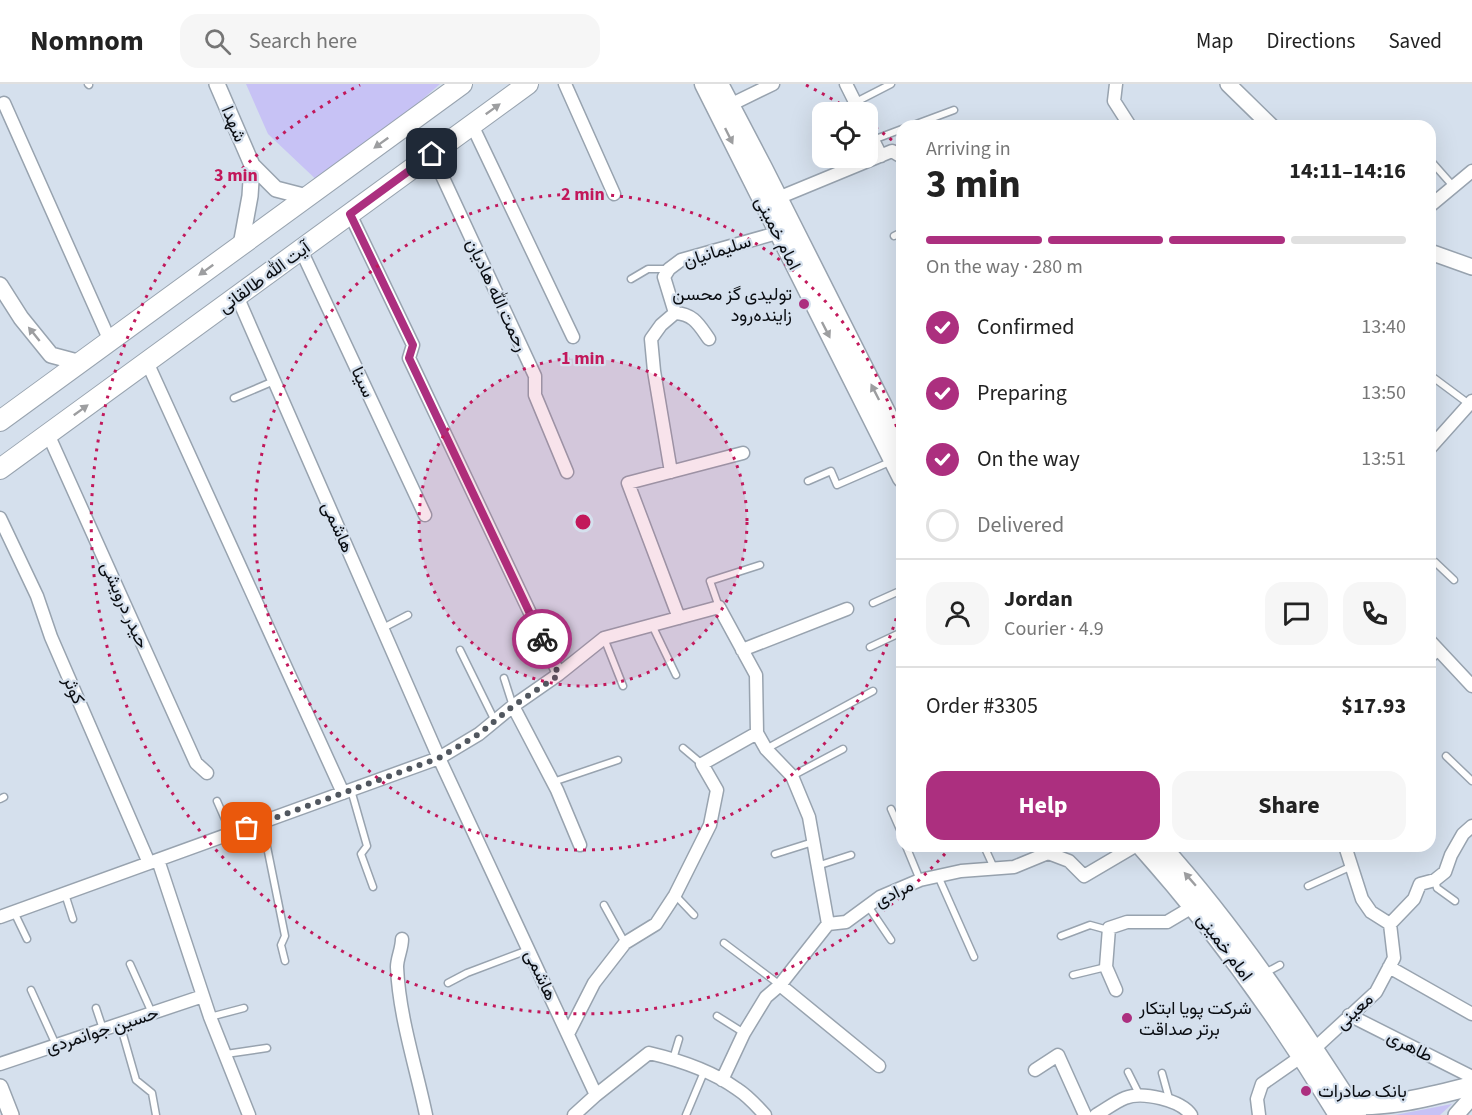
<!DOCTYPE html>
<meta charset="utf-8">
<style>
body{margin:0;font-family:"Source Sans 3",Vazirmatn,sans-serif;background:#f6f6f6;color:#222;height:100vh;display:flex;flex-direction:column;font-size:22px;white-space:nowrap}
*{box-sizing:border-box;margin:0}
p{font-size:20px;color:#767676}
.icon{flex:none;width:33px;height:33px;fill:none;stroke:currentColor;stroke-width:2;stroke-linecap:round;stroke-linejoin:round}
.map{position:relative;flex:1;overflow:hidden}
.sheet{position:absolute;left:896px;top:36px;width:540px;height:732px;display:flex;flex-direction:column;background:#fff;border-radius:18px;box-shadow:0 6px 24px #0002}
.sheet>*{flex:none}
.controls{position:absolute;left:812px;top:18px;display:grid;gap:12px}
.controls a{display:grid;place-items:center;width:66px;height:66px;border-radius:12px;background:#fff;box-shadow:0 6px 24px #0002;font-size:30px}
.pin{position:absolute;display:grid;place-items:center;width:51px;height:51px;color:#fff;margin:-26px;border-radius:12px;box-shadow:0 3px 9px #0006}
.courier{position:absolute;display:grid;place-items:center;width:60px;height:60px;margin:-30px;border:4px solid #ac2f7f;border-radius:50%;background:#fff;color:#222;box-shadow:0 2px 8px #0007}
.head em{font-style:normal;font-weight:700}
.head div{display:flex;flex-direction:column-reverse}
.head{display:flex;align-items:center;justify-content:space-between;height:102px;padding:0 30px}
h1{font-size:39px;font-weight:700;line-height:45px}
.bar{display:grid;grid-template-columns:repeat(4,1fr);gap:9px 6px;align-content:center;height:72px;padding:0 30px}
.bar i{height:8px;border-radius:4px;background:#e0e0e0}
.bar .selected{background:#ac2f7f}
.bar p{grid-column:span 4}
.line{display:flex;align-items:center;gap:15px;padding:0 30px;border-top:2px solid #e0e0e0}
.line div{flex:1}
.round{display:grid;place-items:center;flex:none;width:63px;height:63px;border-radius:18px;background:#f6f6f6}
ol{padding:0 30px;list-style:none}
li{display:flex;align-items:center;gap:18px;height:66px}
li p{margin-inline-start:auto}
li .icon{padding:6px;border-radius:50%;background:#ac2f7f;color:#fff;stroke-width:4}
li:last-child{color:#767676}
li i{width:33px;height:33px;border:3px solid #e0e0e0;border-radius:50%}
.primary-button{display:flex;gap:12px;margin-top:auto;padding:12px 30px}
.primary-button a{flex:1;height:69px;border-radius:18px;background:#ac2f7f;color:#fff;font-size:24px;font-weight:700;line-height:69px;text-align:center}
.primary-button a+a{background:#f6f6f6;color:#222}
header{display:flex;align-items:center;gap:36px;box-sizing:border-box;height:84px;padding:0 30px;background:#fff;border-bottom:2px solid #e0e0e0}
header strong{font-size:28px}
nav{display:flex;gap:33px;margin-inline-start:auto;font-size:21px}
.search{width:420px;height:54px;background:#f6f6f6;display:flex;align-items:center;gap:15px;box-sizing:border-box;padding:0 21px;border-radius:18px;color:#767676;font-size:22px}
.map>svg:first-child{display:block}
</style>
<header>
<strong>Nomnom</strong>
<div class="search"><svg class="icon" aria-label="search" viewBox="0 0 24 24"><circle cx="10" cy="10" r="6"/><path d="M15 15l6 6"/></svg>Search here</div>
<nav><a>Map</a><a>Directions</a><a>Saved</a></nav>
</header>
<div class="map">
<svg width="1472" height="1031" viewBox="0 0 1472 1031">
<rect width="100%" height="100%" fill="#d5e0ed"/>
<path fill="#c7c2f5" d="M246,0H440L323,102L268,50Z
M1452,1020L1440,1031H1395Z"/>
<g fill="none" stroke-linecap="round" stroke-linejoin="round">
<defs>
<path id="service" d="M88,0L89,1
M856,18L891,0
M911,42L954,26
M873,56L902,45
M1430,76L1453,102
M894,152L902,148
M631,195L648,185H669
M1430,291L1469,320
M234,314L274,297
M808,397L831,387L837,401L892,377
M1430,485L1435,478L1454,496
M873,519L902,506
M719,523L710,497L760,481
M652,541L676,591
M383,544L408,531
M604,554L623,602
M870,563L902,548
M460,566L495,637
M1430,576L1440,568
M504,594L513,622
M683,664L702,680
M766,665L873,607
M1446,672L1472,697
M792,692L843,665
M553,698L618,676
M351,706L367,762L361,770L373,803
M0,715L4,713
M217,717L231,749
M891,725L902,750
M262,738L285,852L281,861L285,877
M906,762L920,796
M984,762L994,784
M775,770L813,758
M817,782L851,771
M938,792L974,873
M1435,796L1437,804L1455,817
M1308,802L1352,782
M65,810L73,835
M675,811L694,831
M604,821L625,859
M868,822L891,856
M14,828L27,855
M1061,852L1090,841L1108,846
M724,859L780,901
M130,880L152,929
M1265,889L1280,881
M1073,891L1106,883
M448,899L467,889L528,866
M31,906L56,961
M96,924L103,945
M717,932L744,949
M210,933L244,924
M120,940L136,996L152,1009L156,1031
M226,970L267,964
M673,975L679,955
M1128,988L1140,1012
M1162,989L1170,1018
M686,1031L704,988"/>
<path id="minor" d="M565,0L614,110
M846,0L860,28
M1116,0L1114,17L1130,42
M4,19L110,257
M730,21L773,0
M472,41L573,253
M867,44L881,72
M432,70L535,292V311L567,388
M778,114L892,67L902,73
M1430,122L1472,87
M350,130L413,261L409,274L559,590
M301,166L425,431
M237,212L439,674L596,1011
M675,229L664,193L669,185L681,176L777,149
M147,278L343,709
M48,350L196,679L207,689
M1430,364L1472,317
M671,388L654,287L651,255L661,241L675,229C694,230 699,241 709,255
M0,434L37,512L51,553L149,779
M679,534L628,399L743,369
M1430,557L1472,602
M742,566L847,525
M513,622L557,706L580,761
M1345,762L1362,815L1371,828L1390,840
M158,776L210,933L249,1031
M0,833L439,674L479,650L513,622L559,590L604,554L719,523L756,591L757,649L766,665L792,692L809,733L828,840
M402,855C402,865 397,874 397,883C399,932 416,983 426,1031
M1389,883L1472,930
M780,901L879,982
M1116,906L1106,883L1109,844L1127,838H1167L1194,822
M1349,931L1472,993
M568,950L594,899L625,859L656,840L675,811L710,741L717,706L702,680L757,649
M1314,965L1376,908L1394,874L1390,840L1414,815L1420,800L1435,796L1445,788L1451,771L1463,750L1472,742
M0,980L203,912
M1035,986L1058,971L1085,1031
M722,996L744,949L766,913L780,901L828,840L846,838L880,813L920,796L961,787L1014,783L1048,769L1069,777L1084,792L1135,762
M574,1031L596,1011L649,969C679,976 712,987 737,1005C748,1012 757,1022 765,1031
M1096,1031C1105,1026 1115,1018 1125,1014C1142,1007 1181,1016 1191,1031
M1259,1031L1257,1015L1262,1000L1302,972"/>
<path id="tertiary" d="M217,0L252,81
M1228,0L1271,42
M241,161L250,112L252,81L276,105L307,113
M1430,168L1472,183
M0,201L21,234L51,271L81,279
M0,1003L11,1031
M1456,1031L1472,1013"/>
<path id="secondary" d="M704,0L902,394
M719,0L763,84L902,360
M1141,762C1216,846 1280,935 1338,1031
M1161,762C1235,844 1297,938 1357,1031
M1351,1021C1393,1023 1432,1012 1472,1002"/>
<path id="primary" d="M0,337L462,0
M0,385L528,0"/>
</defs>
<use href="#service" stroke="#98a3af" stroke-width="9"/>
<use href="#minor" stroke="#98a3af" stroke-width="15"/>
<use href="#tertiary" stroke="#98a3af" stroke-width="18"/>
<use href="#secondary" stroke="#98a3af" stroke-width="21"/>
<use href="#primary" stroke="#98a3af" stroke-width="22"/>
<use href="#service" stroke="#fff" stroke-width="6"/>
<use href="#minor" stroke="#fff" stroke-width="12"/>
<use href="#tertiary" stroke="#fff" stroke-width="15"/>
<use href="#secondary" stroke="#fff" stroke-width="18"/>
<use href="#primary" stroke="#fff" stroke-width="20"/>
</g>
<defs><path id="oneway-solid" d="M-6-.8H1V-3.2L6.5 0L1 3.2V.8H-6Z" transform="scale(1.5)"/></defs>
<g fill="#9d9ea0">
<use href="#oneway-solid" transform="translate(493 25) rotate(-36)"/>
<use href="#oneway-solid" transform="translate(729 52) rotate(64)"/>
<use href="#oneway-solid" transform="translate(381 59) rotate(144)"/>
<use href="#oneway-solid" transform="translate(206 186) rotate(144)"/>
<use href="#oneway-solid" transform="translate(826 246) rotate(63)"/>
<use href="#oneway-solid" transform="translate(34 250) rotate(-129)"/>
<use href="#oneway-solid" transform="translate(875 308) rotate(-117)"/>
<use href="#oneway-solid" transform="translate(81 326) rotate(-36)"/>
<use href="#oneway-solid" transform="translate(1190 795) rotate(-131)"/>
</g>
<g fill="none" stroke-linecap="round" stroke-linejoin="round">
<path stroke="#51575f" stroke-width="6" stroke-dasharray="0 10.8" d="M247,744L439,674L479,650L513,622L559,591L542,555"/>
<path stroke="#ac2f7f" stroke-width="8" d="M432,70L350,130L413,261L409,274L542,555"/>
</g>
<circle cx="583" cy="438" r="164" fill="#c2185b" fill-opacity=".12"/>
<g fill="none" stroke="#c2185b" stroke-width="3" stroke-dasharray="3 6">
<circle cx="583" cy="438" r="164"/>
<path d="M901 517A328 328 0 1 1 901 359"/>
<path d="M951 763A491 491 0 1 1 360 1M806 1A491 491 0 0 1 850 26M868 38A491 491 0 0 1 899 62"/>
</g>
<g fill="#ac2f7f" stroke="#d5e0ed" stroke-width="2">
<circle cx="804" cy="220" r="6"/>
<circle cx="1127" cy="934" r="6"/>
<circle cx="1306" cy="1007" r="6"/>
</g>
<g text-anchor="middle" stroke-width="4.5" stroke-linejoin="round" paint-order="stroke">
<g font-size="18" fill="#0a0d12" stroke="#d5e0ed">
<text transform="translate(234 40) rotate(67)" y="6">شهدا</text>
<text transform="translate(778 149) rotate(63)" y="6">امام خمینی</text>
<text transform="translate(717 167) rotate(-18)" y="6">سلیمانیان</text>
<text transform="translate(264 193) rotate(-36)" y="6">آیت الله طالقانی</text>
<text transform="translate(497 211) rotate(65)" y="6">رحمت الله هادیان</text>
<text transform="translate(363 298) rotate(65)" y="6">سینا</text>
<text transform="translate(338 443) rotate(66)" y="6">هاشمی</text>
<text transform="translate(125 521) rotate(66)" y="6">حیدر درویشی</text>
<text transform="translate(74 606) rotate(67)" y="6">کوثر</text>
<text transform="translate(894 809) rotate(-27)" y="6">مرادی</text>
<text transform="translate(1225 863) rotate(53)" y="6">امام خمینی</text>
<text transform="translate(541 891) rotate(65)" y="6">هاشمی</text>
<text transform="translate(1354 927) rotate(-43)" y="6">معینی</text>
<text transform="translate(102 946) rotate(-18)" y="6">حسین جوانمردی</text>
<text transform="translate(1410 962) rotate(27)" y="6">طاهری</text>
</g>
<g font-size="18" fill="#0a0d12" stroke="#d5e0ed" text-anchor="start">
<text x="792" y="216" text-anchor="end">تولیدی گز محسن<tspan x="792" dy="21">زاینده‌رود</tspan></text>
<text x="1139" y="930">شرکت پویا ابتکار<tspan x="1139" dy="21">برتر صداقت</tspan></text>
<text x="1318" y="1013">بانک صادرات</text>
</g>
</g>
<circle cx="583" cy="438" r="9" fill="#c2185b" stroke="#d5e0ed" stroke-width="3"/>
<g font-size="18" text-anchor="middle" font-weight="bold" fill="#c2185b" stroke="#d5e0ed" stroke-width="4.5" stroke-linejoin="round" paint-order="stroke">
<text x="236" y="97">3 min</text>
<text x="583" y="116">2 min</text>
<text x="583" y="280">1 min</text>
</g>
</svg>
<div class="controls">
<a><svg class="icon" aria-label="locate" viewBox="0 0 24 24"><circle cx="12" cy="12" r="6"/><path d="M12 2v4M12 18v4M2 12h4M18 12h4"/></svg></a>
</div>
<div class="pin" style="left:247px;top:744px;background:#ea580c"><svg class="icon" aria-label="bag" viewBox="0 0 24 24"><path d="M5 8h14l-1 12H6zM9 8a3 3 0 0 1 6 0"/></svg></div>
<div class="pin" style="left:432px;top:70px;background:#1f2937"><svg class="icon" aria-label="home" viewBox="0 0 24 24"><path d="M3 11l9-7 9 7M6 9v11h12V9"/></svg></div>
<div class="courier" style="left:542px;top:555px"><svg class="icon" aria-label="bike" viewBox="0 0 24 24"><circle cx="6" cy="16" r="4"/><circle cx="18" cy="16" r="4"/><path d="M6 16l4-8h5l3 8M10 8l3 8H6M13 5h3"/></svg></div>
<section class="sheet">
<div class="head"><div><h1>3 min</h1><p>Arriving in</p></div><em>14:11–14:16</em></div>
<div class="bar"><i class="selected"></i><i class="selected"></i><i class="selected"></i><i></i><p>On the way · 280 m</p></div>
<ol>
<li><svg class="icon" aria-label="check" viewBox="0 0 24 24"><path d="M5 12l5 5 9-10"/></svg>Confirmed<p>13:40</p></li>
<li><svg class="icon" aria-label="check" viewBox="0 0 24 24"><path d="M5 12l5 5 9-10"/></svg>Preparing<p>13:50</p></li>
<li><svg class="icon" aria-label="check" viewBox="0 0 24 24"><path d="M5 12l5 5 9-10"/></svg>On the way<p>13:51</p></li>
<li><i></i>Delivered</li>
</ol>
<div class="line" style="height:108px"><a class="round"><svg class="icon" aria-label="person" viewBox="0 0 24 24"><circle cx="12" cy="8" r="4"/><path d="M4 21q1-7 8-7t8 7"/></svg></a><div><b>Jordan</b><p>Courier · 4.9</p></div><a class="round"><svg class="icon" aria-label="chat" viewBox="0 0 24 24"><path d="M4 5h16v11H9l-5 4z"/></svg></a><a class="round"><svg class="icon" aria-label="phone" viewBox="0 0 24 24"><path d="M5 4h4l2 5-3 2q2 4 5 5l2-3 5 2v4C11 20 4 13 5 4z"/></svg></a></div>
<div class="line" style="height:78px"><div>Order #3305</div><b>$17.93</b></div>
<div class="primary-button"><a>Help</a><a>Share</a></div>
</section>
</div>
